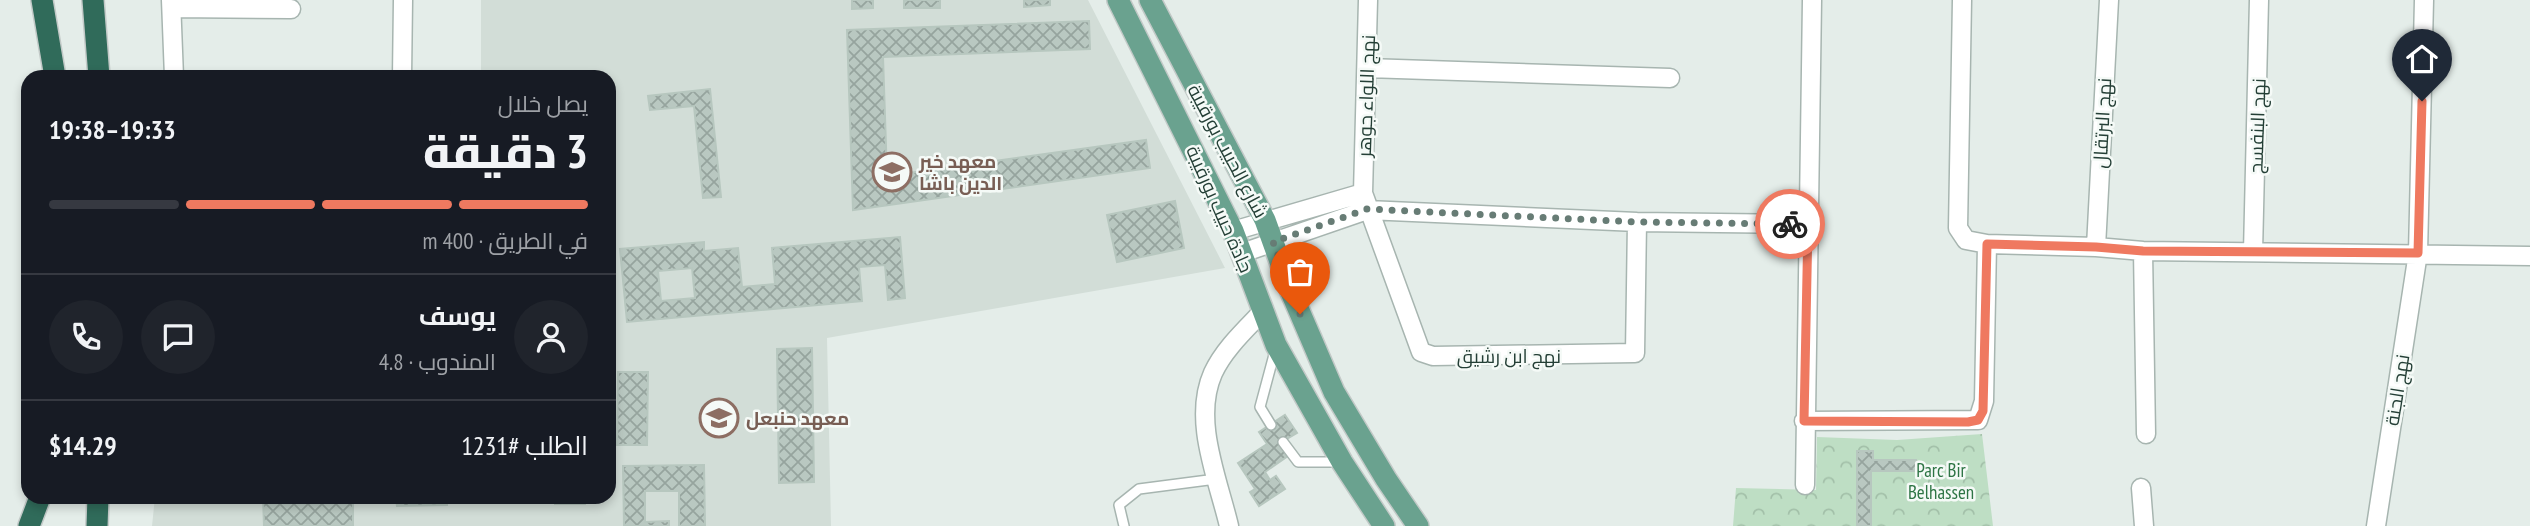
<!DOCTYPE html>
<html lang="ar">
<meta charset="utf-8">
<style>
body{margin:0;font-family:"PT Sans Narrow",Cairo,sans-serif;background:#20242c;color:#f1f3f6;direction:rtl;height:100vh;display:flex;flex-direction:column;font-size:26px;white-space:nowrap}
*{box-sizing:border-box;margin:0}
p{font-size:23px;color:#9ea1a6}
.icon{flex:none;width:38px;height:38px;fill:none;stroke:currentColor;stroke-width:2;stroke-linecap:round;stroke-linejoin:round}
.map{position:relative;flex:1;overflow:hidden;direction:ltr}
.panel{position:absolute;left:21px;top:70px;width:595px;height:434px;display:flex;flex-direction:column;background:#171b24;border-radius:21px;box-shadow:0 4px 10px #0003;direction:rtl}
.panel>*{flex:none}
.pin{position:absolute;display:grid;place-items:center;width:60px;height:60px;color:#fff;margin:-72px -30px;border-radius:50% 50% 50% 0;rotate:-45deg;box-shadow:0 0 7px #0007}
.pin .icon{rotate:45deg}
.courier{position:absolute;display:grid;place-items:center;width:70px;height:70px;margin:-35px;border:5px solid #ef7960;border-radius:50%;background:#fff;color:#222;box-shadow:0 2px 9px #0007}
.headline em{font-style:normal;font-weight:800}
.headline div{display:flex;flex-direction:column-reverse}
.headline{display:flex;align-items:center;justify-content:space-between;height:119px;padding:0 28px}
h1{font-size:46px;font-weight:800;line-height:52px}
.bar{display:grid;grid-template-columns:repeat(4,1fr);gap:10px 7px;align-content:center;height:84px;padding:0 28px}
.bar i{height:9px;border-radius:5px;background:#363941}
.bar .current{background:#ef7960}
.bar p{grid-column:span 4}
.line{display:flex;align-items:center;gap:18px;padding:0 28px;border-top:2px solid #363941}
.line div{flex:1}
.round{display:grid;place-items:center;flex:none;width:74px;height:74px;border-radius:37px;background:#20242c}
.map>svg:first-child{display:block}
</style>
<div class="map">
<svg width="2530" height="526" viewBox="0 0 2530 526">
<defs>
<pattern id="park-crowns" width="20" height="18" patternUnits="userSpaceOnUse" patternTransform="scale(1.75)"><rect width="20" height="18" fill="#bedec4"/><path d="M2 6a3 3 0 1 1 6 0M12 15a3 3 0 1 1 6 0" fill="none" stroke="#a3c0a9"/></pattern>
<pattern id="building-cross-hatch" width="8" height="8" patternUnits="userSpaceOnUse" patternTransform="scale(1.75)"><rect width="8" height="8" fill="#b9c8c1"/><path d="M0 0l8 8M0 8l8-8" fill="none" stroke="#96a49e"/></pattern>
</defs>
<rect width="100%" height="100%" fill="#e4ede9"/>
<path fill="#d2ddd7" d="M481,0H1088L1225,268L827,338L831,526H152L155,497H609V77H481Z"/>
<path fill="url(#park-crowns)" d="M1982,434L1993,526H1733L1736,488L1816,490L1817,437L1897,440Z"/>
<path fill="url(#building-cross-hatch)" stroke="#b7c7bf" stroke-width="2" fill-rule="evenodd" d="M852,0H873V8L852,9Z
M904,0H940V8H904Z
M1024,0H1050V5L1024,7Z
M1089,21L1090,49L883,57L887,176L1146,140L1150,168L853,210L847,30Z
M710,89L721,197L703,198L694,106L650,110L648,96Z
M1175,201L1184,248L1117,262L1107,215Z
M900,237L905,298L888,300L885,265L859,267L862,301L627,322L620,249L704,242V251L738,248L742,287L775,284L772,248ZM692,268L695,298L661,301L658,271Z
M812,348L814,482L779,483L777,349Z
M618,372H648L647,445H617Z
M1285,415L1297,433L1280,443L1288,456L1265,472L1270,480L1276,476L1285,489L1259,506L1250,492L1255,489L1238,463L1267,444L1259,432Z
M1857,451H1873V460H1916V471H1871V526H1857Z
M704,465L705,526H679V491H645V522L669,521V526H624L623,466Z
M263,497H353V526H264Z
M396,497H447V505L397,506Z
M492,497H522V503H492Z
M555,497H586L585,504H555Z"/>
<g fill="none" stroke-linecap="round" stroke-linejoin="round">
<defs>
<path id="service" d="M1271,425L1260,407L1275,351
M1283,442L1298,462H1340
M1124,526L1119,505L1139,489L1216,479"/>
<path id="minor" d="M171,0L174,77
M1368,0L1363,193L1421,352L1433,356L1635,353L1637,222
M1962,0L1958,228L1966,240L1987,244L2096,247L2143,251L2530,256
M172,8L291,9
M1367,68L1670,78
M402,77L403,0
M1233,231L1363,193
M2096,247L2109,0
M2143,251L2146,434
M2253,252L2259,0
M1242,253L1367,210L1637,222L1808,224
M1804,421L1978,420L1984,401L1987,244
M1805,485L1812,0
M2141,488L2144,526
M1229,526C1218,479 1192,420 1213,373C1224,349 1246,329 1264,310
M2376,526L2418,253L2424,0"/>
<path id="primary" d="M1118,0L1233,231L1276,345L1342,462L1384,526
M1150,0L1265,220L1291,292L1334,392L1386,479L1418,526"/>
<path id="motorway" d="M42,0L55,77
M93,0L99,77
M29,526L40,497
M97,526L98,497"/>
</defs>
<use href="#service" stroke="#a7b5b0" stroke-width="12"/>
<use href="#minor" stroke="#a7b5b0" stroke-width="21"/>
<use href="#primary" stroke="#c2c9c7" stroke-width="24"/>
<use href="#motorway" stroke="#c2c9c7" stroke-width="24"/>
<use href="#service" stroke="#fff" stroke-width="9"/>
<use href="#minor" stroke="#fff" stroke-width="18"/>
<use href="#primary" stroke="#6aa28f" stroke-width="21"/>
<use href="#motorway" stroke="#306b5a" stroke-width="21"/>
</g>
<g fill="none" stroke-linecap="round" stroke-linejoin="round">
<path stroke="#677c75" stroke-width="7" stroke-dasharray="0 12.6" d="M1300,314L1273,242L1367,209L1637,222L1790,224"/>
<path stroke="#ef7960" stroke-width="9" d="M1790,224L1808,225L1804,421L1968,422L1978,420L1983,411L1987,244L2096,247L2143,251L2418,253L2422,101"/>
</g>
<defs>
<symbol id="university-ring" viewBox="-11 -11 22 22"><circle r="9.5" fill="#f5faf7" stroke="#8d6e63" stroke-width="1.5"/><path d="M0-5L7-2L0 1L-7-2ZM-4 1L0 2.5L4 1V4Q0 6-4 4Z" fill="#8d6e63"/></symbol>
</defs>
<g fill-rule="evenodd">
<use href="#university-ring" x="870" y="150" width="44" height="44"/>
<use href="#university-ring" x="697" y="396" width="44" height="44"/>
</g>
<g text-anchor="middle" stroke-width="5" stroke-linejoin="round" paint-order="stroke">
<g font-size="19" fill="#243f36" stroke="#f5faf7">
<text transform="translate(1366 96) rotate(-88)" y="7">نهج اللواء جوهر</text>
<text transform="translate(2102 123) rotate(-87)" y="7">نهج البرتقال</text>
<text transform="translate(2257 126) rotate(-88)" y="7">نهج البنفسج</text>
<text transform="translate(1228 151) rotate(62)" y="7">شارع الحبيب بورقيبة</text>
<text transform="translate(1220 209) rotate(66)" y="7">جادة حبيب بورقيبة</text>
<text x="1509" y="363">نهج ابن رشيق</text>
<text transform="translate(2397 390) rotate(-81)" y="7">نهج الجنة</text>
</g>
<g font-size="19" font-weight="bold" fill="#785e54" stroke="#f5faf7" text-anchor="start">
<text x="919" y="168">معهد خير<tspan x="919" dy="22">الدين باشا</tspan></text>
<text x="746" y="425">معهد حنبعل</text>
</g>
<g font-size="19" fill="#2e7545" stroke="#f5faf7">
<text x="1941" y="477">Parc Bir<tspan x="1941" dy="22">Belhassen</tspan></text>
</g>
</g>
</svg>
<div class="pin" style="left:1300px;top:314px;background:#ea580c"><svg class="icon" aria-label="bag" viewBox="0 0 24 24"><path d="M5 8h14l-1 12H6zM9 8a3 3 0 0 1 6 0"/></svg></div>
<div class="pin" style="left:2422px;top:101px;background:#1f2937"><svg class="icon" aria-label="home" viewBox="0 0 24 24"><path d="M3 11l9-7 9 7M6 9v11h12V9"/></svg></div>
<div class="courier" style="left:1790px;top:224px"><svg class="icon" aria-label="bike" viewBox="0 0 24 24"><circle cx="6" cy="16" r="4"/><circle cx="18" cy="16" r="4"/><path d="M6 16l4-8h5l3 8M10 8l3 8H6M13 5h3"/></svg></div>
<section class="panel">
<div class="headline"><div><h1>3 دقيقة</h1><p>يصل خلال</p></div><em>19:33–19:38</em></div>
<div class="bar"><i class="current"></i><i class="current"></i><i class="current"></i><i></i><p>في الطريق · 400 m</p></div>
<div class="line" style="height:126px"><a class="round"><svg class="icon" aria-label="person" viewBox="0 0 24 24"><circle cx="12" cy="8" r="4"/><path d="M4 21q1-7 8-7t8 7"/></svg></a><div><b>يوسف</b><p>المندوب · 4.8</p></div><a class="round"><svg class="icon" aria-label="chat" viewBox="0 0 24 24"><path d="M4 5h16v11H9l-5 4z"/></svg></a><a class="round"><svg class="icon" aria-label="phone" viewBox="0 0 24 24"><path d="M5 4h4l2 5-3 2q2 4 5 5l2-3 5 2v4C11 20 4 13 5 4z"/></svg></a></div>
<div class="line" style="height:91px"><div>الطلب #1231</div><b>$14.29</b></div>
</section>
</div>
